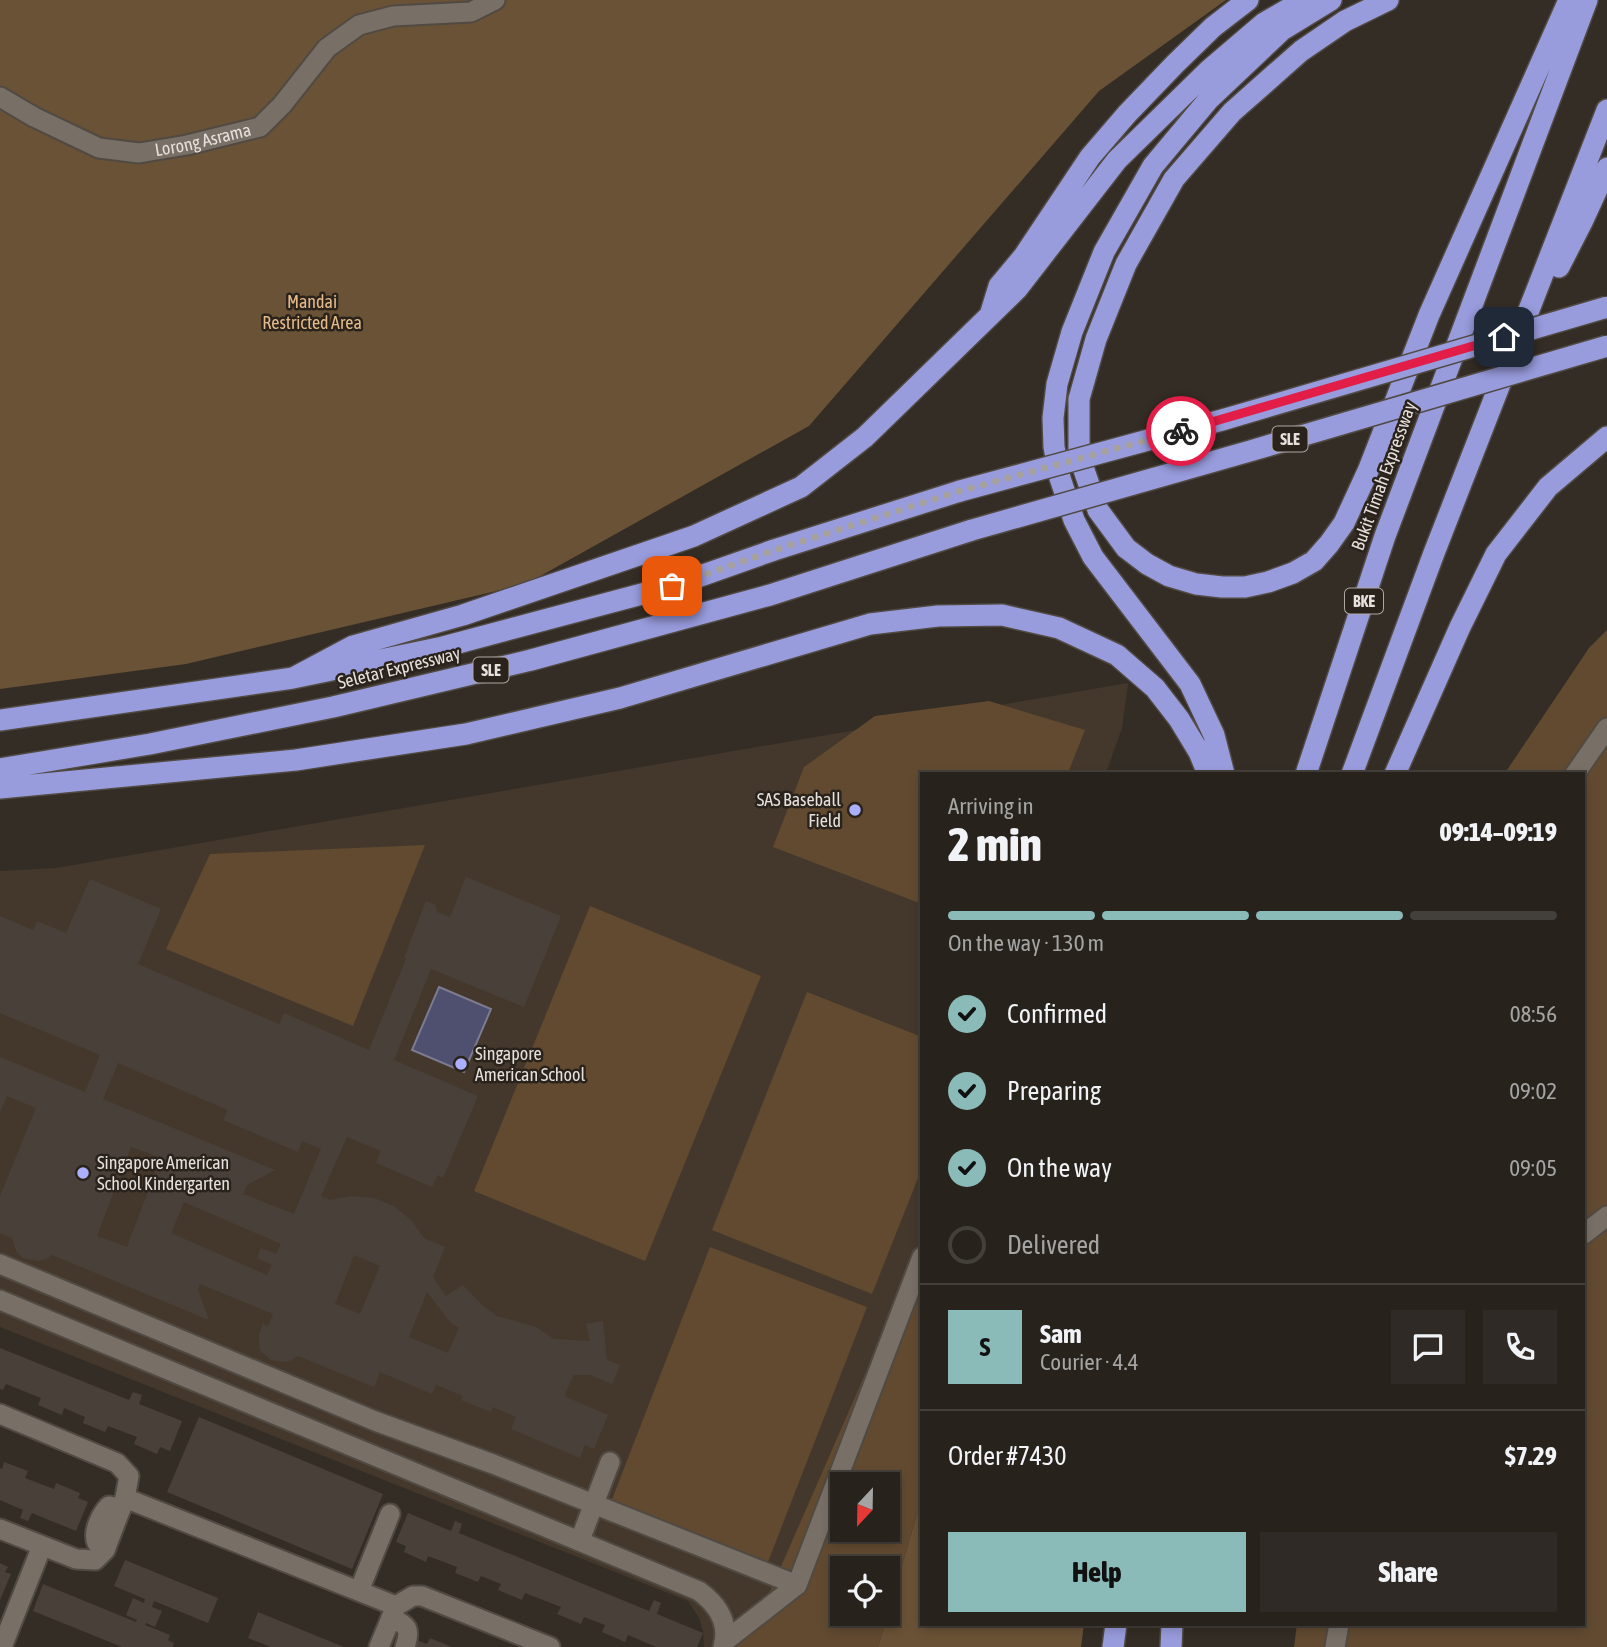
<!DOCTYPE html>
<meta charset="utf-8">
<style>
body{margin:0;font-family:"Asap Condensed",sans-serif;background:#2f2a25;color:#f1f3f6;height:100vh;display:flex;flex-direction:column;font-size:26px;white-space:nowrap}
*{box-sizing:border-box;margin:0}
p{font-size:23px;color:#a4a4a3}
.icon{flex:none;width:38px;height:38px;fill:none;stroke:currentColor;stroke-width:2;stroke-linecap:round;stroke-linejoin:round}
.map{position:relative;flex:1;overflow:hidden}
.sheet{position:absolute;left:920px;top:772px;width:665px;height:854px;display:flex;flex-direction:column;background:#27221c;border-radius:0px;box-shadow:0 4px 10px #0003,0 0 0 2px #433f3b}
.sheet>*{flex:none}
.needle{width:46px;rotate:202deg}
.controls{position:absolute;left:830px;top:1472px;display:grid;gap:14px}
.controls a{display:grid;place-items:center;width:70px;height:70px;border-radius:0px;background:#27221c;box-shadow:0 4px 10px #0003,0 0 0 2px #433f3b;font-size:35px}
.pin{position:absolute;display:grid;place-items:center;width:60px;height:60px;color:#fff;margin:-30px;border-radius:14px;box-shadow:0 4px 10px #0006}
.courier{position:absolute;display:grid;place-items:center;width:70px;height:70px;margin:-35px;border:5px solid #e11d48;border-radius:50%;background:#fff;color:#222;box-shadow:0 2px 9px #0007}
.headline em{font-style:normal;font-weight:800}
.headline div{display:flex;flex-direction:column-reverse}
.headline{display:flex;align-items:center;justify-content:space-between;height:119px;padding:0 28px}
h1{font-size:46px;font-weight:800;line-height:52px}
.bar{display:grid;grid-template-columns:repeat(4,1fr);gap:10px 7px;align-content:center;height:84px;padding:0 28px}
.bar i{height:9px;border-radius:5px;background:#433f3b}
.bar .current{background:#8bbbb9}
.bar p{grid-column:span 4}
.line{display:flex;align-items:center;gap:18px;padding:0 28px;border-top:2px solid #433f3b}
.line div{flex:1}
.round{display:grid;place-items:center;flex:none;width:74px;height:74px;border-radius:0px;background:#2f2a25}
ol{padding:0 28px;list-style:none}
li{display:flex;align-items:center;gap:21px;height:77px}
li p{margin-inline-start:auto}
li .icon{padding:7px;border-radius:50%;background:#8bbbb9;color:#111;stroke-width:4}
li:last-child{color:#a4a4a3}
li i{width:38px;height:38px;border:4px solid #433f3b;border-radius:50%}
.action{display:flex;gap:14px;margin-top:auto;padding:14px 28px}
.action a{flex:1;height:80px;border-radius:0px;background:#8bbbb9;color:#111;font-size:28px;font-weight:800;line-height:80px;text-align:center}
.action a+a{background:#2f2a25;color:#f1f3f6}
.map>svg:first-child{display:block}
</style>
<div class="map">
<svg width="1607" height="1647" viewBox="0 0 1607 1647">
<rect width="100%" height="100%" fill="#342d25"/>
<path fill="#44382c" d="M1128,683L1122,728L1106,773L922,774V1257L775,1647H704L703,1631L699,1618L688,1601L0,1327V871L56,868Z"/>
<path fill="#614a30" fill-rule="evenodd" d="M1607,630V1647H1294L1297,1624H1584V774L1505,773L1589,648Z
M989,701L1085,730L1068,773L922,774V904L773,847L804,767L875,716Z
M425,845L353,1026L166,949L210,854Z
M590,906L761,976L645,1261L474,1191Z
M807,992L922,1037V1168L872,1294L712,1230Z
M922,1244V1497L878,1647H736L744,1627L762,1610ZM842,1484H887V1530H842ZM842,1568H887V1614H842Z
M710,1247L867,1307L766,1567L609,1507Z"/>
<path fill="#6a5236" d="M0,0H1226L1099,91L809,426L526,584L186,664L0,689Z
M922,1497V1624H1084L1081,1647H878Z"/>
<path fill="#4f5070" stroke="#7c7b90" stroke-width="2" d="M439,987L491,1009L464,1072L412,1050Z"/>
<path fill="#494139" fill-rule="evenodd" d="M466,877L561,916L524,1007L431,969L394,1060L478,1096L443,1178L438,1175L432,1187L376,1163L381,1151L347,1137L321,1196L330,1200L352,1196L374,1198L394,1206L411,1220L424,1238L445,1247L433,1277L446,1296L463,1285L483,1306L497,1316L536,1327L554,1339L590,1341L586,1324L603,1321L607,1360L620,1365L612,1384L590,1375H574L564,1396L608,1415L594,1449L585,1445L580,1458L511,1429L516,1417L493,1407L491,1412L461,1400L463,1396L436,1385L432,1394L380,1372L374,1387L298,1356L292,1360L285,1362L271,1360L260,1350L259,1335L263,1324L268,1326L273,1314L200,1284L198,1290L209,1320L52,1255L46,1259L38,1261L23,1258L17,1253L12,1238L0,1233V1196L36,1108L7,1096L0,1112V1057L85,1092L100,1055L0,1013V916L33,930L37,921L66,933L90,879L161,909L138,964L279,1024L284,1013L369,1050L406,959L404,958L426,901L435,905L437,912L450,917ZM118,1063L228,1110L223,1120L298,1152L302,1141L321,1149L294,1214L243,1194L247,1185L275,1170L103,1099ZM131,1147L161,1158L127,1247L97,1236ZM184,1202L281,1244L276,1254L261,1248L257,1258L272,1265L267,1275L171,1233ZM354,1255L380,1266L360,1314L335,1304ZM427,1292L451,1323L459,1328L448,1353L409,1337Z
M0,1348L129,1400L133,1392L142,1395L139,1404L182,1421L170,1451L160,1447L157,1454L134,1444L137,1437L108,1426L105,1432L83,1423L85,1417L64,1408L62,1415L38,1405L41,1398L6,1384L3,1390L0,1389Z
M199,1417L383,1494L352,1569L167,1492Z
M4,1462L28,1471L25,1478L54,1489L56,1483L80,1493L78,1498L88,1502L76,1531L32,1513L28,1521L20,1518L23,1510L0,1500V1468L2,1469Z
M408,1513L451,1531L455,1521L462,1524L459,1533L649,1611L654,1600L661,1603L657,1614L703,1633L697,1647H656L628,1635L625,1642L602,1632L605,1625L584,1617L581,1624L557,1614L561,1607L525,1593L522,1600L498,1590L501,1584L481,1576L478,1582L455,1573L457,1567L428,1556L426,1562L404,1552L406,1546L396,1542Z
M125,1560L218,1598L208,1623L154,1601L152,1607L162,1611L155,1627L146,1623L145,1625L170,1635L168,1640L174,1643L173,1647H122L33,1611L43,1584L136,1622L137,1620L126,1615L133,1598L144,1603L145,1599L114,1586Z
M0,1563L8,1567L5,1572L11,1574L0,1600Z
M258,1612L344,1647H271L248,1638Z
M430,1638L452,1647H413L416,1640L427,1644Z"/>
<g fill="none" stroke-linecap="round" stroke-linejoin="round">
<defs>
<g id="minor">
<path id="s1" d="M0,97L34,117L99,148L139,153L187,145L260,127L282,105L327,48L359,25L393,16L471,12L495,0"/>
<path d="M1575,774L1607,728"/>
<path d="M1584,1234L1607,1216"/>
<path d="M0,1264L375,1421L493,1464L797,1585"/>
<path d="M0,1300L699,1591C718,1605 730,1623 723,1647"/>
<path d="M0,1414L117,1463L129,1476L125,1498L105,1550L95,1560L76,1559L0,1529"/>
<path d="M125,1498L396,1606"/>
<path d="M580,1540L610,1462"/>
<path d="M106,1548L97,1543C92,1532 101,1514 109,1506L121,1509"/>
<path d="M359,1591L390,1514"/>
<path d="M391,1618C408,1625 411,1629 405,1647"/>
<path d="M724,1642L797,1585L922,1257"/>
<path d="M2,1647L42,1546"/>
<path d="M379,1647L396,1606L413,1596H422L550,1647"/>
<path d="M1335,1647L1339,1624"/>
</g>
<path id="highway" d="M1388,0L1345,21L1301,51L1232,112L1174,179L1126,264L1096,339L1079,399V456L1098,510L1126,548L1147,564L1169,576L1196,584L1222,587H1245L1268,582L1293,573L1314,561L1329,544L1344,523L1368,471L1429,315L1569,0
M1559,267L1582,222L1607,168
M991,312L999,286L1024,256L1090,157L1127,114L1175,64L1213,27L1248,0
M293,678L353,646L463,615L694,536L801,487L865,437L1017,289L1117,160L1209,70L1264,23L1304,0
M0,720L293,678L443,647L672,586L774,550L960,491
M0,769L150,744L333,707L531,660L770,595L972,530
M1224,774L1214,735L1190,684L1093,557L1074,520L1060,478L1054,447L1053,418L1057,384L1072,332L1104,252L1153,166L1209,99L1282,30L1331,0
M1306,774L1385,536L1587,0
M1352,774L1434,553L1607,110
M1395,774L1460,627L1496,554L1548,487L1607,437
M0,788L296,760L466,734L620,698L870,624L938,616L1002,615L1059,628L1117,655L1155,688L1179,719L1199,752L1208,774
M1113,1647L1116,1624
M1171,1647L1172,1624"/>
</defs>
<use href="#minor" stroke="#504a43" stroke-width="23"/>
<use href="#highway" stroke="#504a43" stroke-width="24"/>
<use href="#minor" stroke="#787067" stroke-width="19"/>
<use href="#highway" stroke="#989bdc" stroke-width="21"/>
<defs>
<path id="highway-bridge" d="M960,491L1222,420L1607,307
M972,530L1250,451L1607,346"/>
</defs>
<use href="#highway-bridge" stroke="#504a43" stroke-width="24" stroke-linecap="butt"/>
<use href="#highway-bridge" stroke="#989bdc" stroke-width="21"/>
</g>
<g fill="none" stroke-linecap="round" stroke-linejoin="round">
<path stroke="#a7a19b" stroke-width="7" stroke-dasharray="0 12.6" d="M672,586L775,550L960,491L1181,431"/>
<path stroke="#e11d48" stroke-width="9" d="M1181,431L1504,337"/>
</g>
<g fill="#acaffb" stroke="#2a231c" stroke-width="2.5">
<circle cx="855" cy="810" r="7"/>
<circle cx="461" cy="1064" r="7"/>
<circle cx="83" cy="1173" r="7"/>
</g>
<g text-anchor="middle" stroke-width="5" stroke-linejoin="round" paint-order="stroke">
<g fill="#2a231c" stroke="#ada7a2" stroke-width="2">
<rect x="1272.5" y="426.5" width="35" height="25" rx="5"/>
<rect x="1345" y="588.5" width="38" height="25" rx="5"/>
<rect x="473.5" y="657.5" width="35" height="25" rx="5"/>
</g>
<g font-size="16" font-weight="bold" fill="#e5e0db">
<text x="1290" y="445">SLE</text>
<text x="1364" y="607">BKE</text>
<text x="491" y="676">SLE</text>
</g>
<g font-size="18" fill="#e5e0db" stroke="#2a231c">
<text dy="6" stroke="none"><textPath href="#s1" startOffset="217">Lorong Asrama</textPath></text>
<text transform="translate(1384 476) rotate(-70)" y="6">Bukit Timah Expressway</text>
<text transform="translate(399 668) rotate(-14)" y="6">Seletar Expressway</text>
</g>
<g font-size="18" fill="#e6ba88" stroke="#2a231c">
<text x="312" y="308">Mandai<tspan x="312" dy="21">Restricted Area</tspan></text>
</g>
<g font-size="18" fill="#e5e0db" stroke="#2a231c" text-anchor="start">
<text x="841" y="806" text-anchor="end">SAS Baseball<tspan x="841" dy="21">Field</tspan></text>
<text x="475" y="1060">Singapore<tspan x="475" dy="21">American School</tspan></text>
<text x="97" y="1169">Singapore American<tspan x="97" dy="21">School Kindergarten</tspan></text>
</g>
</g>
</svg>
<div class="controls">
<a><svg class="needle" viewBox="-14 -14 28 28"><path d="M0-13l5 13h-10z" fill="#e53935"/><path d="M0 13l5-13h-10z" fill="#a4a4a3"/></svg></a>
<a><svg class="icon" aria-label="locate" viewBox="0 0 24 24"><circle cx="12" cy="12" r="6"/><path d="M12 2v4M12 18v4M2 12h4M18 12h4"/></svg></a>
</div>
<div class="pin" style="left:672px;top:586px;background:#ea580c"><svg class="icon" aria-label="bag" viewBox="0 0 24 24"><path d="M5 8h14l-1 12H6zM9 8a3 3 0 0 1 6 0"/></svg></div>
<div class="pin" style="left:1504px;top:337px;background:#1f2937"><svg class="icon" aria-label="home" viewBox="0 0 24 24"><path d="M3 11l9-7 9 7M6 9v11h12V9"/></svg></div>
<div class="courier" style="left:1181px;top:431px"><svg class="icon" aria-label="bike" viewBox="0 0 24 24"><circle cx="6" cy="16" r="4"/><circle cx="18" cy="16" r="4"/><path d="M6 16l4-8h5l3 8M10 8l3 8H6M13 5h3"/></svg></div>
<section class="sheet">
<div class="headline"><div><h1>2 min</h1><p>Arriving in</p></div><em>09:14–09:19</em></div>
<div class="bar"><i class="current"></i><i class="current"></i><i class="current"></i><i></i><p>On the way · 130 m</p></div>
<ol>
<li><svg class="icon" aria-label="check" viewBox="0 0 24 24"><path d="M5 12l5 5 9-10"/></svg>Confirmed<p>08:56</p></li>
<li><svg class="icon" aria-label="check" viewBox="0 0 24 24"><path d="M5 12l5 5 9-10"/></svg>Preparing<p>09:02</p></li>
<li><svg class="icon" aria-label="check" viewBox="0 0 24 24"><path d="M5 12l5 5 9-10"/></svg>On the way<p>09:05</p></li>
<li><i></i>Delivered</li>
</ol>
<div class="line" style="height:126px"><b class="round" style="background:#8bbbb9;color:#111">S</b><div><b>Sam</b><p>Courier · 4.4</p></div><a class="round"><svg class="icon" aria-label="chat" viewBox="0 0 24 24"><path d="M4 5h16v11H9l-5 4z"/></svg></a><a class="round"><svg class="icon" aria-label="phone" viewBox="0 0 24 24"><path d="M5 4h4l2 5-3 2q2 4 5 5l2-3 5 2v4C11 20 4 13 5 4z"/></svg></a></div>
<div class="line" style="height:91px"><div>Order #7430</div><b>$7.29</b></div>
<div class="action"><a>Help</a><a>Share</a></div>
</section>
</div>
